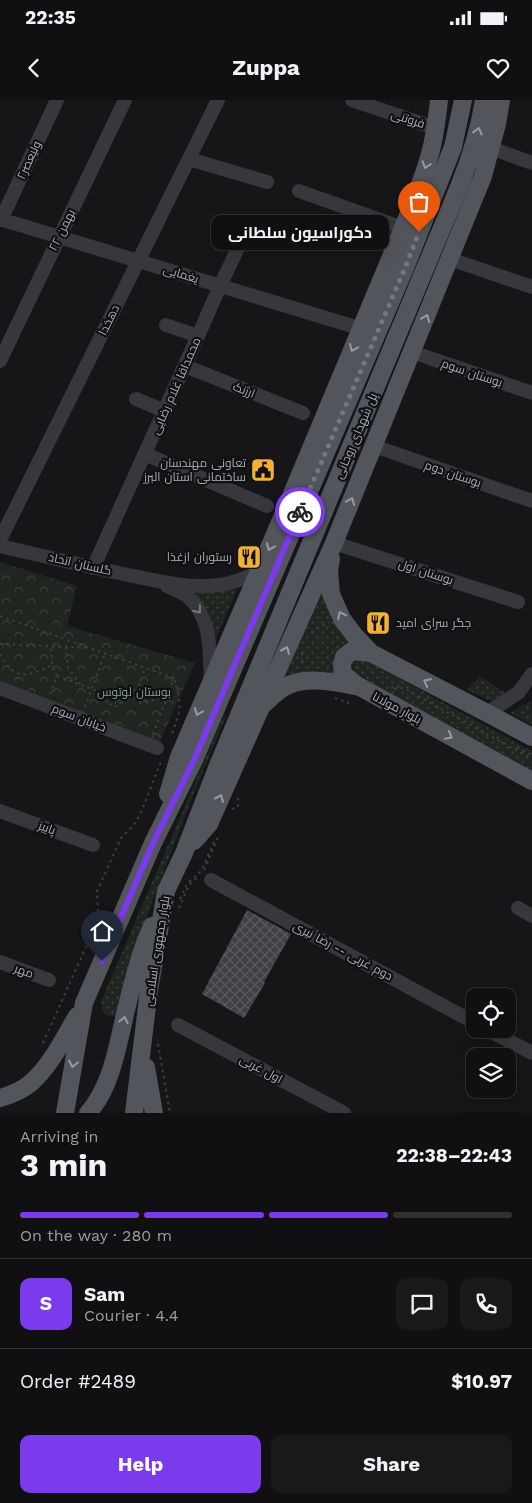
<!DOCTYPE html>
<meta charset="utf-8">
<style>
body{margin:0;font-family:"Work Sans",Cairo,sans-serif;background:#19191b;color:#f1f3f6;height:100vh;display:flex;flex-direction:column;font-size:19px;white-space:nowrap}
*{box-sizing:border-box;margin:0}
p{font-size:16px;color:#9c9d9f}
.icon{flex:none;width:28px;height:28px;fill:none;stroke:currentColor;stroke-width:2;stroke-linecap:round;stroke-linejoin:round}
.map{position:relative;height:1013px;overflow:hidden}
.panel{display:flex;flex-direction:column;background:#101012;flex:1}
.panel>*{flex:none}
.fabs{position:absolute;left:466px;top:888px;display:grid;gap:10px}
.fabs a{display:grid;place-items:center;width:50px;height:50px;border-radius:10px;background:#101012;box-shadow:0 5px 20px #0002,0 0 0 1px #303032;font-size:25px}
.pin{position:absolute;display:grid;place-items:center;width:42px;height:42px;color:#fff;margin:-51px -21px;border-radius:50% 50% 50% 0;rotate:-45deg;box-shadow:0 0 5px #0007}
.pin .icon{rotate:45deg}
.courier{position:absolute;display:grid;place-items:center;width:50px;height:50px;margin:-25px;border:4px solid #7c3aed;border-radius:50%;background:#fff;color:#222;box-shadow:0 1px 6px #0007}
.bubble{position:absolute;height:35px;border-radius:10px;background:#101012;box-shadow:0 5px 20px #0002,0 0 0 1px #303032;font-size:16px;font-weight:700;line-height:35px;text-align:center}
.overview em{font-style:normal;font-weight:700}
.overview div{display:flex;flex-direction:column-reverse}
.overview{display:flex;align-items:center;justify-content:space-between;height:85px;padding:0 20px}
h1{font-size:32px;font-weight:700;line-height:38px}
.bar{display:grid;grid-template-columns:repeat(4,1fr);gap:8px 5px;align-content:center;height:60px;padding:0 20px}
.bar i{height:6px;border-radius:4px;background:#303032}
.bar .on{background:#7c3aed}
.bar p{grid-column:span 4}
.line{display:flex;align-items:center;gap:12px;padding:0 20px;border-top:1px solid #303032}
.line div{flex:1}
.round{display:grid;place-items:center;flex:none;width:52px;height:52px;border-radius:10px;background:#19191b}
.action{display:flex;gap:10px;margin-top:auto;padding:10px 20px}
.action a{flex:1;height:58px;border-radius:10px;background:#7c3aed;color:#fff;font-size:20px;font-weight:700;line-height:58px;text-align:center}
.action a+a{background:#19191b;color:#f1f3f6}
.status{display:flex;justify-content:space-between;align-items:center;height:35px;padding:0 25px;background:#101012;direction:ltr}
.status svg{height:14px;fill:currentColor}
header{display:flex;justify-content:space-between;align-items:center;height:65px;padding:0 20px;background:#101012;font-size:22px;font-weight:700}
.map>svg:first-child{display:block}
</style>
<div class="status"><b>22:35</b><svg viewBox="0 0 49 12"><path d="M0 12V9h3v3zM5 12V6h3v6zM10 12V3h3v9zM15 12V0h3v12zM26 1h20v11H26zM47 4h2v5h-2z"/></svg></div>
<header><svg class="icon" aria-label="back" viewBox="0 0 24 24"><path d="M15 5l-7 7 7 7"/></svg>Zuppa<svg class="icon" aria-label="heart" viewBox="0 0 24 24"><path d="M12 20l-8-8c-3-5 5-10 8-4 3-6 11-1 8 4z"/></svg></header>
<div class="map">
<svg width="532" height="1013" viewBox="0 0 532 1013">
<defs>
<pattern id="grass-dots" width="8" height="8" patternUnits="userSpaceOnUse" patternTransform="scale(1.25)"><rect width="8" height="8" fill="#1e261f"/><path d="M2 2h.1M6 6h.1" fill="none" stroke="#3c433d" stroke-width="1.8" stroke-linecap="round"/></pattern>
<pattern id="park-crowns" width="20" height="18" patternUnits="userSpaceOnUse" patternTransform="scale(1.25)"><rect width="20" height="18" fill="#1e261f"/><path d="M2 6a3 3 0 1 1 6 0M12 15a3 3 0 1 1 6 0" fill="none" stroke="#3c433d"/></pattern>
<pattern id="building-cross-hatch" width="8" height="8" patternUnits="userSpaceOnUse" patternTransform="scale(1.25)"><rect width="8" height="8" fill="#404145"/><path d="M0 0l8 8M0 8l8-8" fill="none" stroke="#595a5e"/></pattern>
</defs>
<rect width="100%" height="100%" fill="#161618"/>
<path fill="url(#grass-dots)" d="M321,480L353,545L335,576L276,582Z
M238,489L234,496L215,541H213C212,513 211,512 191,493L193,491Z
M362,558L532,651V672L368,582L353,571L352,562Z
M480,576L508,595L493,602L467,590Z
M531,601L532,625L510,613Z
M224,615L226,616L190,703L152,802L136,848L120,910L115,916C103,917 100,910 102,899Z"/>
<path fill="url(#park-crowns)" d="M0,462L77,486L67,526L195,563L157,648L0,591Z"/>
<path fill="url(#building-cross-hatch)" d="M247,810L291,834L264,882L265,883L244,918L202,894Z"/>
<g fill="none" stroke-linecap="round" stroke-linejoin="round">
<path stroke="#3d3f44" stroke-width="2" stroke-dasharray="2.5 4" stroke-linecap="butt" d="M0,516L174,578
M311,532L329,522
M0,544L88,548
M66,547L68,568L81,585
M302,553V566
M0,554C14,582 29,576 52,565
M57,576L108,595
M114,588L121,590L122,596L119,607L106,603L110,591Z
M391,588L401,585
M394,589L401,588L405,589L532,659
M50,594L57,576L52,565L51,546
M135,598L145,568
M335,598L348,603L350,599
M121,599L135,598L141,603L158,599L168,593
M85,607L105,553
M172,633C182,609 181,602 174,578
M153,634L174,578
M517,647L532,655
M232,709L238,707V696
M204,770L218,737
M180,799L187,784L201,771L214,742
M179,808L189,785L198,777
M43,943L94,829L98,814L97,791L121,738L134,725L142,710L162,659
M158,944L170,1013"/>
<path stroke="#37383d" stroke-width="14" d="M352,0L435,28
M491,48L532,63
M189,59L267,82
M299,91L403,128
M0,119L362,229
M1,120L57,0
M450,159L532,187
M166,225L198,236
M412,252L532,293
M0,261L125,0
M185,266L303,313
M136,299L165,311
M374,346L532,401
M145,354L267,406
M0,440L218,0
M334,443L518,502
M0,446C43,456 85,466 128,475C157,481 189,489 219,485C234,483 246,478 259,472
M93,468L198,236L220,186L247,129
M167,486C173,489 182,492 188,497C213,519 209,552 211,583
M0,588L157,648
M487,613L518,593L532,574
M0,711L93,745
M211,780L475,923
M518,808L532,816
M0,862L49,880
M178,925L344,1013
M486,929L532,953"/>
<path stroke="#53555c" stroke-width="18" d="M331,459L329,471L331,494L342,519L355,536L371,553L487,613L532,637
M359,587L343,574L342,565L344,557L352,551L371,553
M264,604C272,597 279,589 289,585C309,576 339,583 360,587L532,681
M168,694L179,657L284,413L403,128C413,103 423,79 430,54C435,36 437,18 439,0
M194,741L209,724L334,443L483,76L497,24L501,0
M146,967L154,1013
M0,998C11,995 23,990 32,982C51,965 64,938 77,916
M65,1013L84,903L153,743L194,660L405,168L453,47L463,0
M88,1013C112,987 118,943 126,910C133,882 140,853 152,826
M134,1013L149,890L166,791L184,753L217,668L459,87C471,57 479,32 484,0"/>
</g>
<defs><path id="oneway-chevron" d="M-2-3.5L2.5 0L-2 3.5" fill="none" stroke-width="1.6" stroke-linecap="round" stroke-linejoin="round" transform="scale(1.25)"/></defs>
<g stroke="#979ba6">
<use href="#oneway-chevron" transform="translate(478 31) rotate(-76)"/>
<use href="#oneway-chevron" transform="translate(426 65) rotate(108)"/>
<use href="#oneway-chevron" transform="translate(426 218) rotate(-68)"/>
<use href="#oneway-chevron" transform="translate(353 248) rotate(113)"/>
<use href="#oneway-chevron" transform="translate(351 401) rotate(-68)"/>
<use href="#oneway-chevron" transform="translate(270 447) rotate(113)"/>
<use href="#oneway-chevron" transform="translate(341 515) rotate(-117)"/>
<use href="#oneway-chevron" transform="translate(286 550) rotate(-66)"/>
<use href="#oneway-chevron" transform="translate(427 582) rotate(-153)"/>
<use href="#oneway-chevron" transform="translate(198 612) rotate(113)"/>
<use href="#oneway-chevron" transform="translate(449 636) rotate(28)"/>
<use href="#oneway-chevron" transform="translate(220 698) rotate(-66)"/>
<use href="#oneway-chevron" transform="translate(124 920) rotate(-77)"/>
<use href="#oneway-chevron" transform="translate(73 964) rotate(101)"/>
</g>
<use stroke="#757881" href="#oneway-chevron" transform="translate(198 510) rotate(52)"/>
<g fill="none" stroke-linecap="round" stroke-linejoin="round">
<path stroke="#757880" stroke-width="5" stroke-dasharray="0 9" d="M300,412L405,168L419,132"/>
<path stroke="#7c3aed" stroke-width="6" d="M102,861L153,743L194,660L300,412"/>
</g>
<defs>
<symbol id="civic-square" viewBox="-11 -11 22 22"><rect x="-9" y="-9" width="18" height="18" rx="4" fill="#f2b134" stroke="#111113"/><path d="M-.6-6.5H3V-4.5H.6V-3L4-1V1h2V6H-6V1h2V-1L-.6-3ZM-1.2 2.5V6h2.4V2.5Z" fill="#111"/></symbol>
<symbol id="restaurant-square" viewBox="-11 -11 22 22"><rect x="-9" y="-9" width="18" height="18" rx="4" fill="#f2b134" stroke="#111113"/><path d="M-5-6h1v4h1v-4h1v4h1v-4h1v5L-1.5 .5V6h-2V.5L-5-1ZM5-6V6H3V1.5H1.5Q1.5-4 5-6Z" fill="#111"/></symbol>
</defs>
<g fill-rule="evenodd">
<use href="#civic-square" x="249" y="356" width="28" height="28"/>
<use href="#restaurant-square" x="235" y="443" width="28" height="28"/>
<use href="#restaurant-square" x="364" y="509" width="28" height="28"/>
</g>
<g text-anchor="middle" stroke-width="4.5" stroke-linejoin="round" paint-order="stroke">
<g font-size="12" fill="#a8adb8" stroke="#111113">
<text transform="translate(408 19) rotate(18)" y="4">فروتنی</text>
<text transform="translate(29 60) rotate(-65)" y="4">ولیعصر۲</text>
<text transform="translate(62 130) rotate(-64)" y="4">۲۲ بهمن</text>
<text transform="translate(181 174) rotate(17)" y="4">یغمایی</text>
<text transform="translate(109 220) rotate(-64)" y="4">دهخدا</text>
<text transform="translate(472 273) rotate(19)" y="4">بوستان سوم</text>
<text transform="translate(176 286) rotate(-66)" y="4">محمداقا غلام رضایی</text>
<text transform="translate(244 290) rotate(22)" y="4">ارژنک</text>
<text transform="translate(356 336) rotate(-67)" y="4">پل شهدای روحانی</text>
<text transform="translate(453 374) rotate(19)" y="4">بوستان دوم</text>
<text transform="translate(80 464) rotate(13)" y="4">گلستان اتحاد</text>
<text transform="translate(426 472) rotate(18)" y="4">بوستان اول</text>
<text transform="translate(397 608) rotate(28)" y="4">بلوار مولانا</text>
<text transform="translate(79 618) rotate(21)" y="4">خیابان سوم</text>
<text transform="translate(47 728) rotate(20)" y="4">پاییز</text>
<text transform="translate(157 851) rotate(-81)" y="4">بلوار جمهوری اسلامی</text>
<text transform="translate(343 851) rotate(28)" y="4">دوم غربی -- رضا نیری</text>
<text transform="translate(24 871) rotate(20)" y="4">مهر</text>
<text transform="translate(261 969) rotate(28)" y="4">اول غربی</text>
</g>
<g font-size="12" fill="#a8adb8" stroke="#111113" text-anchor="end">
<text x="246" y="367">تعاونی مهندسان<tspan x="246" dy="14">ساختمانی استان البرز</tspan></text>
<text x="232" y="461">رستوران ازغذا</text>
<text x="396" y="527" text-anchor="start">جگر سرای امید</text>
</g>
<g font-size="12" fill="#7fa381" stroke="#111113">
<text x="134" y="596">بوستان لوتوس</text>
</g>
</g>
</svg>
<div class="fabs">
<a><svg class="icon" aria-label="locate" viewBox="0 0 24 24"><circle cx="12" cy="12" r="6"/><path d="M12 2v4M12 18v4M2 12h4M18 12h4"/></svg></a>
<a><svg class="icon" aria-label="layers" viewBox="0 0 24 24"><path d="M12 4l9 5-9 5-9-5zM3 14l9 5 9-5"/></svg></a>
</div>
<div class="pin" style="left:419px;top:132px;background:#ea580c"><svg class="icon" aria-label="bag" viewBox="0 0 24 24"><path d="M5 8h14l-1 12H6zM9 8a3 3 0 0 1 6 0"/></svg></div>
<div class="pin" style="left:102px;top:861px;background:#1f2937"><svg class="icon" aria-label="home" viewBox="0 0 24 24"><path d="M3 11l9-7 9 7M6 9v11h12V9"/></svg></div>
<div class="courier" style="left:300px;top:412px"><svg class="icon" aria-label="bike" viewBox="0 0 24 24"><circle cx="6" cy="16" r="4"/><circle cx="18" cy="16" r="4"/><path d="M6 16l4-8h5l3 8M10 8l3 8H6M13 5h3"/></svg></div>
<div class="bubble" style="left:211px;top:115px;width:178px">دکوراسیون سلطانی</div>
</div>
<section class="panel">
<div class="overview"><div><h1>3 min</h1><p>Arriving in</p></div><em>22:38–22:43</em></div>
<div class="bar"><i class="on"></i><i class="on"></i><i class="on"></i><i></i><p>On the way · 280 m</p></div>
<div class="line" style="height:90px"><b class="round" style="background:#7c3aed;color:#fff">S</b><div><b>Sam</b><p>Courier · 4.4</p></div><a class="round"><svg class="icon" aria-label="chat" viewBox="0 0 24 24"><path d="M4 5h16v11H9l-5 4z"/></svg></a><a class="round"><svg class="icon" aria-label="phone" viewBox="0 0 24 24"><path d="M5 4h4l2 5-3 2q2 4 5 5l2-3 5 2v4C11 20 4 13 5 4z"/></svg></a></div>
<div class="line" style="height:65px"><div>Order #2489</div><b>$10.97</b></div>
<div class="action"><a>Help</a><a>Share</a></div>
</section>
